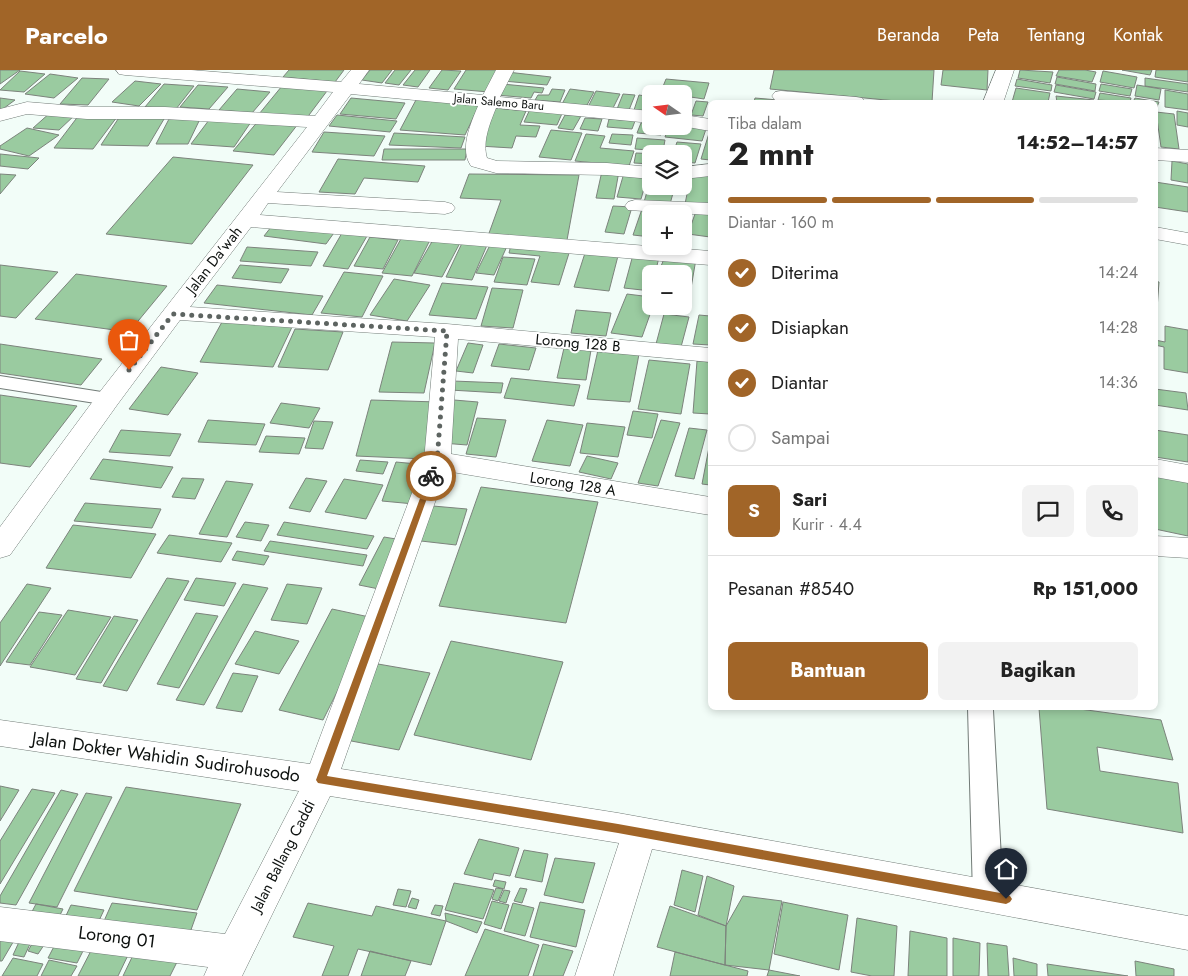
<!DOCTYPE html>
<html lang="id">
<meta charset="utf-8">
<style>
body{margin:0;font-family:Jost,sans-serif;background:#f2f2f2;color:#222;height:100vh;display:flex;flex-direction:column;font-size:19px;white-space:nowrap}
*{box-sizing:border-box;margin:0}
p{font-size:16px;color:#767676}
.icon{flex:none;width:28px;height:28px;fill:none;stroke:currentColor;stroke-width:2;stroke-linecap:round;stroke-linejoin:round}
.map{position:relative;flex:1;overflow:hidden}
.sheet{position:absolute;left:708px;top:30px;width:450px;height:610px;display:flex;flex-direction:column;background:#fff;border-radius:8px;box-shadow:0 2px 8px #0003}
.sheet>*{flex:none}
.needle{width:32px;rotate:284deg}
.fabs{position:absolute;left:642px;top:15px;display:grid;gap:10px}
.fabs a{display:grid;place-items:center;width:50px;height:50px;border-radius:8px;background:#fff;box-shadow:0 2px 8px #0003;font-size:25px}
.pin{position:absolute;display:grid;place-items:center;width:42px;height:42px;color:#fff;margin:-51px -21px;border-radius:50% 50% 50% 0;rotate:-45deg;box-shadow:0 0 5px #0007}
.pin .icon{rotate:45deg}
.courier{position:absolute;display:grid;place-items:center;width:50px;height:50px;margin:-25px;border:4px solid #a16528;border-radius:50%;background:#fff;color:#222;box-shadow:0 1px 6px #0007}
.headline em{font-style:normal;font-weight:700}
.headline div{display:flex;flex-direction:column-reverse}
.headline{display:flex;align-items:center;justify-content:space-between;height:85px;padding:0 20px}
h1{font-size:32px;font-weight:700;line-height:38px}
.bar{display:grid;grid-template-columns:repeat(4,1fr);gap:8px 5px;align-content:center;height:60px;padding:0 20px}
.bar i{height:6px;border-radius:4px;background:#e0e0e0}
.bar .current{background:#a16528}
.bar p{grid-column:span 4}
.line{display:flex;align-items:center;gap:12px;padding:0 20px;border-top:1px solid #e0e0e0}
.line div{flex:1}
.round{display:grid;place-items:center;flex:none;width:52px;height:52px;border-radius:8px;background:#f2f2f2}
ol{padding:0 20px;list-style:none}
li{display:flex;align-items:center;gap:15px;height:55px}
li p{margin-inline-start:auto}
li .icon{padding:5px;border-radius:50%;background:#a16528;color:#fff;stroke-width:4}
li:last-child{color:#767676}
li i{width:28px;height:28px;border:2px solid #e0e0e0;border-radius:50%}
.primary-button{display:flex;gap:10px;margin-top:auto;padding:10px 20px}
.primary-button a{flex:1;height:58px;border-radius:8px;background:#a16528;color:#fff;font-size:20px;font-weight:700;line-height:58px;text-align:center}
.primary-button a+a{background:#f2f2f2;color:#222}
header{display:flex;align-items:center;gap:30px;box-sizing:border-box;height:70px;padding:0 25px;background:#a16528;color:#fff}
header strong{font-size:24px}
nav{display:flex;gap:28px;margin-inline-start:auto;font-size:18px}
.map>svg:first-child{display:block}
</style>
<header>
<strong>Parcelo</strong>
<nav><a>Beranda</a><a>Peta</a><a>Tentang</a><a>Kontak</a></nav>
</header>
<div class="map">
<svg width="1188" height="906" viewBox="0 0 1188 906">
<rect width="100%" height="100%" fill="#f2fdf8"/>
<path fill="#9acba0" stroke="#7c837c" d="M0,0H20L0,14Z
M289,0H344L335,12L283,7Z
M370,0H392L382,13L362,10Z
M395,0H411L399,15L385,13Z
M415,0H430L418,17L403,15Z
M442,0L461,1L448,20L429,18Z
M466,0H502L489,22L454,19Z
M774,0H934L932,32H907L770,19Z
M943,0H988L987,20L941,15Z
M1020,0L1053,2L1050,13L1018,8Z
M1059,0H1085L1096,2L1092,12L1056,6Z
M1122,0H1152L1150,5Z
M1156,0H1188V12L1155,7Z
M20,1L45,4L24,22L0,20Z
M1103,1L1137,7L1134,18L1100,12Z
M507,2L551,7L547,15L503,11Z
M50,4L78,8L54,28L25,24Z
M1057,7L1096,14L1095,21L1055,14Z
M82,8L109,9L88,35L60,34Z
M1145,8L1188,14V22L1145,16Z
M666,9L709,13L704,29L684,26V24H660Z
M1017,9L1052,15L1051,21L1015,16Z
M135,11L161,14L139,36L112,32Z
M164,14L194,16L176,39L145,37Z
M502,14L544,18L542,23L534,22L531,28L496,25Z
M1101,14L1132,19L1130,26L1099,21Z
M198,15L228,17L209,39L180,37Z
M1056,15L1096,22L1094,29L1054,22Z
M1137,15L1161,19L1159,30L1135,26Z
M282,16L327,21L306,49L259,44Z
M1016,18L1050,23L1048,32H1012Z
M237,19L270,22L252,43L219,40Z
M552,19L565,20L560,32L535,30L538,25H549Z
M570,19L594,22L586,37L562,34Z
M1165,20L1188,24V40L1165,37Z
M596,21L620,24L612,40L588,37Z
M1100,23L1131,28L1130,32L1098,30Z
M623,24L635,25L629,40L617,39Z
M639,25L651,27L650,41L634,40Z
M1056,26L1094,30L1095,32H1057Z
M0,28L15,30L0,41Z
M351,28L405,33L396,49L340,44Z
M417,28L480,33L465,65L400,60Z
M755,28L801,32H754Z
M1135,28L1159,32L1155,42V32H1133Z
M696,31L708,32L703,46L691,45Z
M531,37L564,39L557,55L524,52Z
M495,38L526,41L520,55L540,56L536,67L516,66L512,78L479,76Z
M1177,41L1188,43V57L1177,55Z
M51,42L76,44L59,60L33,58Z
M1156,42L1174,44L1179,79L1161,77Z
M122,43L167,44L148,76L101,75Z
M79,45L117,47L93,79L54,78Z
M337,45L397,51L390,62L329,56Z
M565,45L581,46L573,60L558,58Z
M585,48L602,49L598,61L580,59Z
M169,49H200L188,74H156Z
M609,49L635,51L632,59L607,57Z
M209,50L251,52L234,77L191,74Z
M259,50L298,54L274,85L233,81Z
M641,53L651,54V56H665L661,65L637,63Z
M669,56H683L706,59L702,71L665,67Z
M27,58L59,65L29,86L0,79V76Z
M551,60L582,63L571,90L539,87Z
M710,60V90L701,89Z
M324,62L385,66L374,86L312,82Z
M394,63L465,67L461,78L389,75Z
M586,64L605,66L600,78L634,81L629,96L575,91Z
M612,64L633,65L631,75L609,73Z
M637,68L665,70L663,81L635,79Z
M677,72L701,74L695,93L684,92V84H673Z
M384,79H467L465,90H382Z
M636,83L658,84H651V94L634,93Z
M0,84L39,88L28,99L0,96Z
M173,87L253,95L192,174L106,164Z
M338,89L425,96L418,112L364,108L355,124L319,122Z
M1172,91L1188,94V113L1171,110Z
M602,101H619L614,129L596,128Z
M624,103L648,105L641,129L617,127Z
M0,104L16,105L0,124Z
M469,104L579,105L567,170L488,166L501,130L460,128Z
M691,104L710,106V136L685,134Z
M651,108V116H675L670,134L644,132Z
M1155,112L1188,117V142L1155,137Z
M613,136L632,137L624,164L605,162Z
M642,139L674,142V144H651V167L633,165Z
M696,141L710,143V167L688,164Z
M275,152L336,160L326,174L264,166Z
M342,163L367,166L348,199L323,196Z
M370,167L398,170L383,199L354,196Z
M402,167L430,170L412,206L382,203Z
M434,168L461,171L442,207L414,203Z
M463,171L488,173L472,210L446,207Z
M491,173L508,174L494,205L476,203Z
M511,175L570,180L559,215L531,212L540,186L509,183Z
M247,177L318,182L311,196L240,191Z
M586,180L619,182L609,221L574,217Z
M634,181L660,183L655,204H651V221L624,218Z
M665,186L696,189L691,218L684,217V204H658Z
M503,187L535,189L527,215L494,212Z
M0,195L58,202L16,248L0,246Z
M240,195L289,199L281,213L232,208Z
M344,202L383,206L362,247L321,243Z
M76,204L167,216L129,262L35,249Z
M394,209L430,215L407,251L370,245Z
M1155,211L1159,212L1157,239L1155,238Z
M442,213L488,217L476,249L429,245Z
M217,215L323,226L312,245L204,233Z
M492,218L523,220L513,258L481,256Z
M627,224L651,227L653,236L642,267L611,263Z
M576,240L611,243L606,266L571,263Z
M664,244L689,247L681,277L656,274Z
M699,245L710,246V275L693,274Z
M222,252L292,257L273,297L200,292Z
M1165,256L1188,260V303L1164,299V277L1155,275V270L1165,272Z
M295,259L343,262L328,300L278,297Z
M392,272L435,273L424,323L379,322Z
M468,273L483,275L473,303L456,301Z
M0,274L102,289L81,315L0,303Z
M499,274L536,278L529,300L491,296Z
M564,278L591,280L586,310L557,308Z
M598,280L639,284L630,332L587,329Z
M649,290L690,294L681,344L638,339Z
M697,291L710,292V344L693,343Z
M161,297L198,303L168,345L129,339Z
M511,308L580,315L574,336L504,328Z
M453,311L503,313L501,323L450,320Z
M1155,319L1186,323L1188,340L1155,335Z
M0,325L77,336L30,397L0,393Z
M371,330L438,332L426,389L356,386Z
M454,330L478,332L467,375L442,373Z
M281,333L320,338L309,358L270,353Z
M633,341L658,344L652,368L627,365Z
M477,348L506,350L496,387L466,384Z
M208,350L265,354L256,375L198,372Z
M547,350L583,355L570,396L532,391Z
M661,350L680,353L658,416L638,413Z
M314,351L333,352L323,379L305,378Z
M587,353L625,357L618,387L580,383Z
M689,358L707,360L694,409L675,406Z
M121,360L181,364L170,386L109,382Z
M1155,360L1188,365V392L1155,387Z
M266,366L305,368L299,384L259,382Z
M710,372V415L702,414Z
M587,386L618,393L611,409L579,402Z
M103,389L173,397L161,418L90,409Z
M360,390L388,392L383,404L356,401Z
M396,392L428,395L414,434L382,431Z
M1155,406L1188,412V466L1155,459Z
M182,408L204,409L195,429L172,427Z
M306,408L327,411L310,442L289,438Z
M344,409L383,415L366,449L325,442Z
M226,411L253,414L227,467L199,464Z
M481,417L598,432L566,553L439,536Z
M85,433L161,439L152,458L74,451Z
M433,436L467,439L456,475L421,471Z
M245,452L269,455L261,471L236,467Z
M284,452L374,466L367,479L277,465Z
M73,455L156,464L131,508L46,498Z
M169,465L232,473L221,492L157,483Z
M384,467L408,471L384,520L359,515Z
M270,471L367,485L363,496L264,481Z
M237,481L269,486L264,495L232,490Z
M167,508L189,511L127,621L103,616Z
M196,508L236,513L224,536L184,530Z
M27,514L51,518L0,596V553Z
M243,514L268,518L204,635L176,630Z
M287,514L322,518L307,554L271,550Z
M332,539L374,548L323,650L279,640Z
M68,540L111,547L75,605L30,597Z
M39,542L62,545L30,595L6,592Z
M196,543L218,546L179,618L157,614Z
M114,546L138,550L101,613L76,609Z
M255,561L299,571L279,604L235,594Z
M451,571L563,592L531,690L414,665Z
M378,594L430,603L399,680L346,670Z
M233,603L258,606L242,642L216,638Z
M1039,638H1072L1161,650L1173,690L1097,677L1100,701L1178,713L1183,763L1047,739Z
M0,716L19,720L0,751Z
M126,717L241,734L197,840L74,821Z
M32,719L55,723L0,814V771Z
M61,720L78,724L16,835L0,833V826Z
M86,723L112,727L57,837L29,833Z
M479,769L519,778L510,806L494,803L492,810L464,804Z
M524,780L548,784L542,812L515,807Z
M555,788L595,793L583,833L544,825Z
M682,800L703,806L695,842L674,835Z
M707,806L734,816L726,856L698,845Z
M495,810L506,812L504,819L493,816Z
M454,813L494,820L483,849L445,840Z
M496,818L503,819L498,831L492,829Z
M520,818L527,819L522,833L514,831Z
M398,819L411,821L406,837L393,835Z
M504,820L510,821L506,833L499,831Z
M743,826L782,831L769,900L725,895L726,856Z
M412,828L419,830L416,839L408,837Z
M492,831L509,835L501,859L484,854Z
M540,832L585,840L576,877L530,867Z
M783,832L848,845L839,900L774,884Z
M112,833L197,843L187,871L100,860Z
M308,833L372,846L376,836L446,851L431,895L358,879L348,906H322L334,876L293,867Z
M513,833L534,838L525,866L504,861Z
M36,834L63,839L54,857L26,853Z
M71,835L104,840L96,857L63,852Z
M435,835L443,836L440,846L431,844Z
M670,836L726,856L725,895L657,877Z
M445,843L482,852L477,863L446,851Z
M857,848L897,856L894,906H872L851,902Z
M0,859L19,862L2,891H0Z
M485,859L539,875L528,906H465Z
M62,861L91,865L77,893L48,888Z
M910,861L947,868V906H908Z
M953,868L980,873L979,906H953Z
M19,872L30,874L24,887L13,885Z
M33,872L44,875L38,884L28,881Z
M95,873L130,881L118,906H78Z
M987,873L1007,876L1009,906H988Z
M543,874L573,881L563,906H533Z
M135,881L178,890L170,906H123Z
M370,881L411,891L405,906H361Z
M675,882L748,901L747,906H670Z
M13,888L43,894L37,906H2Z
M1013,888L1037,894V906H1014Z
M49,890L77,896L71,906H41Z
M1135,891L1174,899V906H1136Z
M1047,894L1128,906H1048Z
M769,900L800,906H767Z"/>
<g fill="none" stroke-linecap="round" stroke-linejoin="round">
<defs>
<path id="service" d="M0,306L108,323L115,324L118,329L115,334L108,335L0,318Z
M968,638H992L993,640L1003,826L998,835L988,839L978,835L973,826Z"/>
<path id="minor" d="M116,0H191L341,12L351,0H369L359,14L483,25L496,0H514L500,27L651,41V53L496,38C490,53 482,72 487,88L497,91L607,93L651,97V109L607,105L496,103L471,96C459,79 471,53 478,36L351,24L277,122L445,132L452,134L455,138L452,142L445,144L268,133L260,145L710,181V195L251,157L190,237L447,254L710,278V292L458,269L451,384L710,427V445L446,401L341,699L618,743L1188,846V880L652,779L613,906H575L619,773L330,726L242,906H204L208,897L0,871V837L225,864L299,721L0,676V650L310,694L424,391L435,267L180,250L117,335L10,485L0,488V457L99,323L307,57L165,49H87L27,44L0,51V39L27,32L87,37H165L315,46L333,22L125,5L119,4Z
M996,0H1014L1004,30L1002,32H983Z
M781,21L856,27L862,28L865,32H794L775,30L772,26L775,22Z
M684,45L710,49V61L682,56Z
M1155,78L1188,80V92L1155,90Z
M710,94V106L684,109V97Z
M635,130L710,133V145L628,140L625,136L628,132Z
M1155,157L1188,163V175L1155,169Z
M1155,389L1188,395V413L1155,407Z
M1155,466L1188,468V488L1155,486Z"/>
</defs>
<use href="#service" stroke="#727b77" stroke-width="2"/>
<use href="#minor" stroke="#727b77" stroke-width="1"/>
<use href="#service" fill="#fff" fill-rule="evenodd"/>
<use href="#minor" fill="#fff" fill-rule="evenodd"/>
</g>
<path fill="#a16528" d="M429,404H434L435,406L327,706L618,754L1006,824L1010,826L1012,829L1010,832L1006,834L618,763L318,713L316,710Z"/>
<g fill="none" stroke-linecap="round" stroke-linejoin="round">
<path stroke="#5d6461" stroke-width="5" stroke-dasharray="0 9" d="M129,300L173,244L447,261L437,391L431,406"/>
</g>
<g text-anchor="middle" stroke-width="4" stroke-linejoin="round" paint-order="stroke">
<g font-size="12" fill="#0d110f" stroke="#fff">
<text transform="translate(499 32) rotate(5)" y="4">Jalan Salemo Baru</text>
</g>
<g font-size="15" fill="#0d110f" stroke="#fff">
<text transform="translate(214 190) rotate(-52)" y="5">Jalan Da'wah</text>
<text transform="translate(578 273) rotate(5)" y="5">Lorong 128 B</text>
<text transform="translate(573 414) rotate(9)" y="5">Lorong 128 A</text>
<text transform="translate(283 786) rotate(-63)" y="5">Jalan Ballang Caddi</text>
</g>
<g font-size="18" fill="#0d110f" stroke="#fff">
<text transform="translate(166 687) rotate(8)" y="6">Jalan Dokter Wahidin Sudirohusodo</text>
<text transform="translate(117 867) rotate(7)" y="6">Lorong 01</text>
</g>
</g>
</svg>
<div class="fabs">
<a><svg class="needle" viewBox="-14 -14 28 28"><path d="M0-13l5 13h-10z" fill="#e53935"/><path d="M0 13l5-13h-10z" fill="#767676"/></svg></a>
<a><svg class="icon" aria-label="layers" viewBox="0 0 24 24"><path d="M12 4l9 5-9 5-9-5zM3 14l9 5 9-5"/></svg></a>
<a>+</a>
<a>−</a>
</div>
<div class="pin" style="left:129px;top:300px;background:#ea580c"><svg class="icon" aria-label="bag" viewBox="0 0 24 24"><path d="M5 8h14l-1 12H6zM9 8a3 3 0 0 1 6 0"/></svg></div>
<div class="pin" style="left:1006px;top:829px;background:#1f2937"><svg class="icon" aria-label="home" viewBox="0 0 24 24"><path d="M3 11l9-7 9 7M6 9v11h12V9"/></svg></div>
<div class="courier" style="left:431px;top:406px"><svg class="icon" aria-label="bike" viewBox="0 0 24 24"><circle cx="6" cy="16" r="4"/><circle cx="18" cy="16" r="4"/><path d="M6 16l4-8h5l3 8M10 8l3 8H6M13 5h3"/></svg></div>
<section class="sheet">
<div class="headline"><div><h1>2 mnt</h1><p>Tiba dalam</p></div><em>14:52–14:57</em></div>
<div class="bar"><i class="current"></i><i class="current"></i><i class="current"></i><i></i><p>Diantar · 160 m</p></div>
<ol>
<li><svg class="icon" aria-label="check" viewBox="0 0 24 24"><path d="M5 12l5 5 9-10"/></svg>Diterima<p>14:24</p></li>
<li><svg class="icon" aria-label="check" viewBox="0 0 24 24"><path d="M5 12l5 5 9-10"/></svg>Disiapkan<p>14:28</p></li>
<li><svg class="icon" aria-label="check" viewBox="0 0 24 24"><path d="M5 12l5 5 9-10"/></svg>Diantar<p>14:36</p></li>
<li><i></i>Sampai</li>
</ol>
<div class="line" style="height:90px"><b class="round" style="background:#a16528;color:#fff">S</b><div><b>Sari</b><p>Kurir · 4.4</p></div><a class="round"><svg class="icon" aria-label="chat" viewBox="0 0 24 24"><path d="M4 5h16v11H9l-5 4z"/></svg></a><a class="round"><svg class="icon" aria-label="phone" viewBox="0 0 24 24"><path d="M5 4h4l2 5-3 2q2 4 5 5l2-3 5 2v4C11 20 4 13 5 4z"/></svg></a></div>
<div class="line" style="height:65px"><div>Pesanan #8540</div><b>Rp 151,000</b></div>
<div class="primary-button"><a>Bantuan</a><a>Bagikan</a></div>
</section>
</div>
